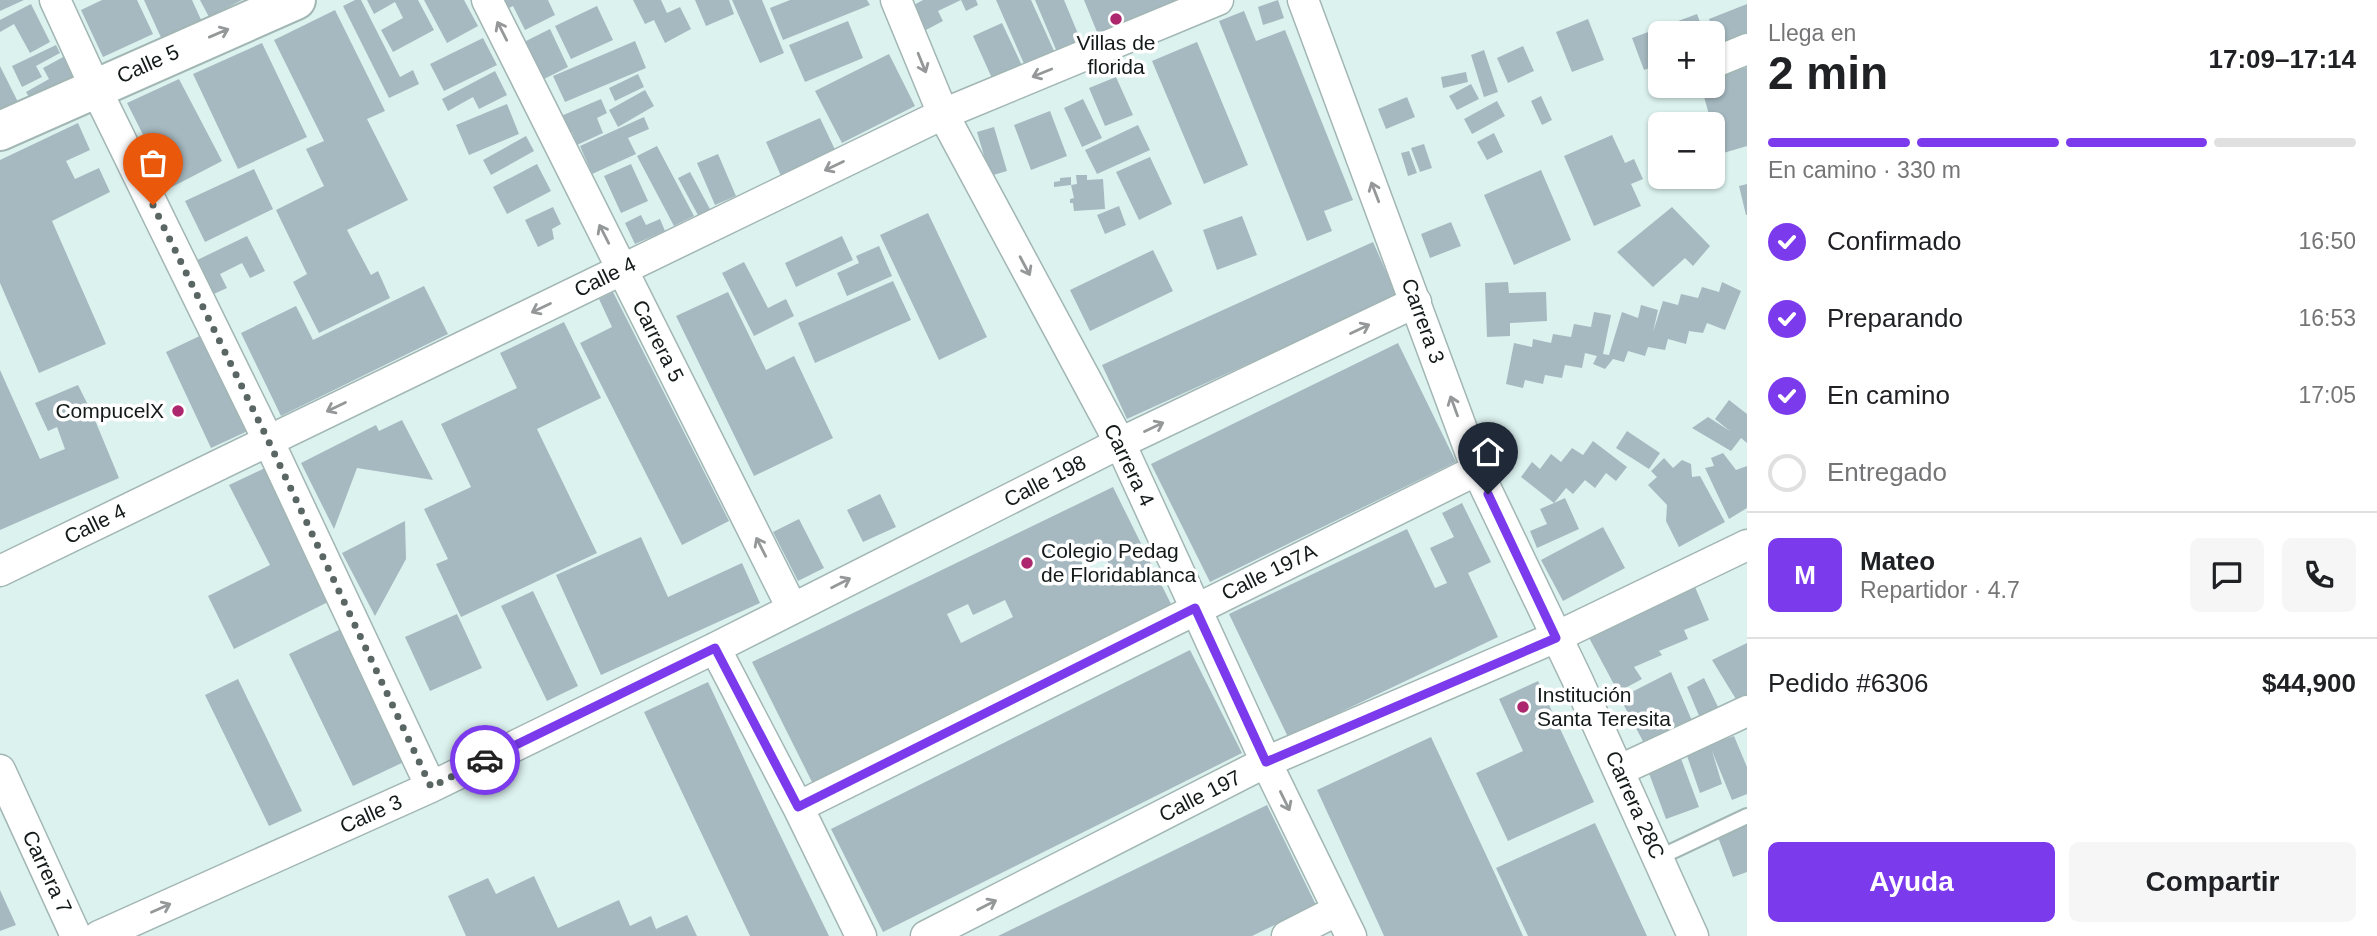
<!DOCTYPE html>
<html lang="es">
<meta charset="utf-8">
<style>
body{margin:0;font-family:Helvetica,sans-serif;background:#f6f6f6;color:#202124;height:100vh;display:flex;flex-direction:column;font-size:26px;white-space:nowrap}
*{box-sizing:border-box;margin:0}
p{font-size:23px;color:#757577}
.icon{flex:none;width:38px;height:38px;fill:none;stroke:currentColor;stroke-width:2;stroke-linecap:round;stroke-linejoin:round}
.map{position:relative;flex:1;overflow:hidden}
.panel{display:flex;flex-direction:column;background:#fff;width:630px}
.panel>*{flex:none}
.buttons{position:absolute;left:1648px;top:21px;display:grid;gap:14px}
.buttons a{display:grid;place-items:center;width:77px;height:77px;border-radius:10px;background:#fff;box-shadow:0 2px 5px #0004;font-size:35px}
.pin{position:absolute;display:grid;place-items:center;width:60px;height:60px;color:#fff;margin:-72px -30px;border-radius:50% 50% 50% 0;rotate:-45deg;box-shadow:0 0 7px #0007}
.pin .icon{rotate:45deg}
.courier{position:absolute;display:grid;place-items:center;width:70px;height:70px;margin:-35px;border:5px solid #7c3aed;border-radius:50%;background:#fff;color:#222;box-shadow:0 2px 9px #0007}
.head em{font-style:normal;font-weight:700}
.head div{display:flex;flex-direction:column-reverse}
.head{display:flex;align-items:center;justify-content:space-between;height:119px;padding:0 21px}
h1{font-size:46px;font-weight:700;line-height:52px}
.bar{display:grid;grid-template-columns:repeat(4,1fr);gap:10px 7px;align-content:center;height:84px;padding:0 21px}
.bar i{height:9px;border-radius:5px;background:#e0e0e0}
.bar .current{background:#7c3aed}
.bar p{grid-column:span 4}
.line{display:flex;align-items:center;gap:18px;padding:0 21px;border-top:2px solid #e0e0e0}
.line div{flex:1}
.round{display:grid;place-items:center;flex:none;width:74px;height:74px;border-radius:10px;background:#f6f6f6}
ol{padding:0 21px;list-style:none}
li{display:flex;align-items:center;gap:21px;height:77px}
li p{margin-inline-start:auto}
li .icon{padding:7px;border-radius:50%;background:#7c3aed;color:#fff;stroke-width:4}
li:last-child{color:#757577}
li i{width:38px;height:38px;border:4px solid #e0e0e0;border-radius:50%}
.action{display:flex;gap:14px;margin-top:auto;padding:14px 21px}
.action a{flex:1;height:80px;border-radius:10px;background:#7c3aed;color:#fff;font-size:28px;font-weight:700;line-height:80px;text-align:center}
.action a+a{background:#f6f6f6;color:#202124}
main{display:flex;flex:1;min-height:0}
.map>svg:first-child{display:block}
</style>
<main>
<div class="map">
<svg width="1747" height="936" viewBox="0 0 1747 936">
<rect width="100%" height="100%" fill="#dcf2ef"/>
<path fill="#a6b9c0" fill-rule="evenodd" d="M0,0H24L0,11Z
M102,0H137L153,34L103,57L81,10Z
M144,0H192L203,24L163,42Z
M200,0H242L209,17Z
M355,0H361L400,77L413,70L419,84L389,98L343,6Z
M367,0H418L434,30L393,52L381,30L403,18L395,2L374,14Z
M424,0H464L478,26L447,43Z
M494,0H548L555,15L525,30L513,6L501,12Z
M633,0H661L667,13L680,7L691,29L665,43L654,20L645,24Z
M695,0H729L734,14L706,26Z
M732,0H762L784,53L760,63Z
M790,0H867L870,5L783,40L770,8Z
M923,0H961L938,11L943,21L924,31L912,6Z
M961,0H976L978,5L966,11Z
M996,0H1031L1055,53L1025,66Z
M1035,0H1064L1081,41L1057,52Z
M1084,0H1181L1099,37Z
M1278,0L1284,18L1263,25L1258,7Z
M31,4L50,42L30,53L14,24L0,32V20Z
M1747,4V38L1722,48L1709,19Z
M597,6L613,40L571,59L555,26Z
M335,10L385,111L367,119L408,200L347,230L371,275L378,271L390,298L319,333L293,282L307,274L276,210L324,186L306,149L324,141L274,40Z
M1244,11L1256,41L1285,30L1353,200L1324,211L1332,231L1307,241L1219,21Z
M1697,14L1704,33H1661V64L1644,70L1632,38Z
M1588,19L1604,60L1572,72L1556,32Z
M848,21L863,58L805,82L789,45Z
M1002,23L1025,72L995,85L973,36Z
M550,29L568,67L542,80L524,42Z
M483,38L497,65L444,91L430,64Z
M635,41L646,68L565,102L553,76Z
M1197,42L1248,165L1204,184L1152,61Z
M262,43L307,137L238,169L193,74Z
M56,45L60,53L36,66L42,77L22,87L12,66Z
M1523,46L1534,71L1508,83L1497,58Z
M1484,50L1498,92L1484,97L1471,55Z
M889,54L915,106L842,143L815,91Z
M65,56L76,76L31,100L26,92L49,79L43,68Z
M0,66L18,102L0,111Z
M1747,67V146L1720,154L1701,86H1713V76Z
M495,71L507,95L479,109L473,97L448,111L442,99Z
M1466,72L1468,82L1443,88L1441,77Z
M638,74L644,87L615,101L609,88Z
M1116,77L1133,115L1105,126L1089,88Z
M179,79L222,161L170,188L127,103Z
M1471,84L1479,99L1457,110L1449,96Z
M645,90L654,106L618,127L609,110Z
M1541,96L1552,120L1542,125L1531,101Z
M1407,97L1415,117L1386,129L1378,109Z
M601,99L607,113L597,118L603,133L577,145L572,132L562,137L554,119Z
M1083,99L1102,138L1082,147L1064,108Z
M1497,101L1505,116L1472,134L1464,119Z
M507,104L519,134L469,155L456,125Z
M1050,111L1067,156L1031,170L1014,125Z
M644,117L649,129L628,138L636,154L592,174L580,146Z
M820,118L837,154L782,178L766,142Z
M78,123L90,150L66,161L75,179L99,168L110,192L52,221L106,344L39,373L0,283V160Z
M1138,125L1150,150L1097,174L1085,150Z
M994,127L1007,171L990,176L977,132Z
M1494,133L1503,152L1487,160L1477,142Z
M1612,135L1625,163L1634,159L1643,179L1631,184L1641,206L1594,226L1564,156Z
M526,136L534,151L491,175L483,160Z
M1424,144L1432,168L1420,172L1411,148Z
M657,146L694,216L674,226L637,156Z
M1409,151L1417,173L1408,176L1401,153Z
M718,154L736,196L715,205L697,163Z
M1150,157L1172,204L1139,220L1116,172Z
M537,164L551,191L507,214L493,187Z
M631,164L648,201L621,213L604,176Z
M254,169L273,209L205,242L185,201Z
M1541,170L1571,240L1514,265L1484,195Z
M690,172L711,211L699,217L678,178Z
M1076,175H1087V180L1103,179L1105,209L1074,211L1073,203H1070V199L1074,198L1071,185L1077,184Z
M1071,177V185L1054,187V182L1060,181V178Z
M1747,184V215H1746L1739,186Z
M1119,206L1126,225L1105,234L1097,215Z
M553,207L561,224L552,229L554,239L538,247L525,220Z
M1672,207L1710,246L1693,266L1685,258L1653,287L1617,252Z
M928,213L987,337L939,360L880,235Z
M641,215L646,225L660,219L665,231L635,244L625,223Z
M1242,216L1257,255L1217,270L1203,230Z
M1451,222L1461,246L1430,258L1421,234Z
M247,236L265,271L250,278L242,263L220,274L227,288L207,297L191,263Z
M842,236L853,260L796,287L785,263Z
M1373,242L1397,296L1127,419L1102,365Z
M879,246L892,276L847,296L837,273L859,263L856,256Z
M1153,250L1173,291L1090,331L1070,290Z
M744,262L768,308L786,299L794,316L754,336L722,273Z
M893,281L911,320L815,363L798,323Z
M1508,282L1509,293L1546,292L1547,321L1510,323V336L1487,337L1485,283Z
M1722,282L1741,291L1725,330L1707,323L1703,333L1689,331L1686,344L1668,339L1665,350L1648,347L1645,356L1628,351L1624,362L1613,359L1605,369L1593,364L1597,356L1585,353L1582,368L1565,365L1562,378L1545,375L1543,384L1525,380L1523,388L1506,384L1514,343L1532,347L1533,339L1551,343L1553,334L1571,337L1574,324L1591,327L1594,312L1611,315L1603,354L1609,355L1622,312L1638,318L1641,305L1658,310L1653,332L1663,301L1678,305L1681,294L1698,298L1702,287L1719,292Z
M424,286L448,334L281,416L241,333L296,306L313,340Z
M613,292L729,521L682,545L580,343L612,327L599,299Z
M728,292L766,370L794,356L833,438L754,476L676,316Z
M564,322L601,398L537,429L597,553L461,617L436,564L448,559L424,509L471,487L441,424L517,388L500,353Z
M206,333L250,430L211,448L166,352Z
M1398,343L1456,462L1210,582L1151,464Z
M0,370L40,459L65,449L57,427L48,431L35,403L78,385L92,413L119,478L0,530Z
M1729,400L1747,414V443L1741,438L1731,451L1692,428L1708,417L1730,431L1715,419Z
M402,420L433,480L357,468L334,529L301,463L376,425L379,431Z
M1627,431L1660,453L1649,469L1616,448Z
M1593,441L1627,467L1616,481L1606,473L1595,488L1585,480L1573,494L1566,488L1554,503L1565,498L1579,529L1537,548L1530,531L1547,524L1540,509L1554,503L1521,477L1532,462L1540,469L1551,454L1561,462L1572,448L1583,455Z
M1723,453L1736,470L1747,466V508L1729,519L1705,468L1714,466L1711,458Z
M1664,458L1673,468L1682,460L1691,464L1692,477L1700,476L1725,522L1679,547L1666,521L1667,505L1648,485L1657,477L1651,471Z
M265,468L332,600L234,649L208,596L270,565L229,485Z
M1113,487L1173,608L813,784L752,662ZM1098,543L1112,570L1090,580L1077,553ZM1005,600L1013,617L961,643L947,614L968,604L973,615Z
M880,494L896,527L863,542L847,510Z
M1462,503L1491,562L1468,573L1498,637L1288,737L1229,614L1407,529L1435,588L1447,583L1430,548L1454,537L1442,513Z
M799,519L824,568L798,581L773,532Z
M405,521L406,559L375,616L342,553Z
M1603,527L1625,568L1563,601L1541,560Z
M641,537L668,597L742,563L760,603L601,675L556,575Z
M1695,587L1709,620L1684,630L1688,639L1659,651L1662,655L1634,667L1642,679L1618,692L1587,634Z
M533,591L578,686L547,701L501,606Z
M457,614L482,668L430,691L405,637Z
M341,629L406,761L353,786L289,654Z
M1747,643V707L1742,709L1712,660Z
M1190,650L1242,753L883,932L831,829Z
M1671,672L1693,723L1646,747L1620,698Z
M1704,678L1719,709L1700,718L1687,687Z
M238,679L302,811L269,826L205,695Z
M1538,681L1594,802L1508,841L1476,773L1523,751L1499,699Z
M708,682L770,814L829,936H750L741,917L644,712Z
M1734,736L1747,767V794L1732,800L1712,751L1722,784L1700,793L1686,753Z
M1431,737L1495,874L1523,936H1384L1380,927L1317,790Z
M1680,756L1699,807L1666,819L1647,768Z
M1267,805L1316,905L1252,936H998Z
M1747,820V872L1733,877L1716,832Z
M1595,823L1647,936H1528L1496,868Z
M534,876L558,928L619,900L630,926L651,916L656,929L687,915L697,936H466L448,896L488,878L496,894Z
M0,890L16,925L0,931Z"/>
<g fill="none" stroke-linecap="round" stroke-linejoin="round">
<defs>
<path id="lane" d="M1658,858L1747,816"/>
<path id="street" d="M55,0L95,87L268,440L431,787
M487,0L792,608
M896,0L943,114L1120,443L1266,762L1351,936
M1303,0L1477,470L1577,679L1693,936
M1713,63L1747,49
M0,571L943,114L1218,0
M715,648L798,807L861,936
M0,770L76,936
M1620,770L1747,711
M798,807L1477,470
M99,936L431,787L715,648L1120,443L1416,302
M926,936L1266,762L1556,637L1747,545
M1287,936L1338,910"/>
<path id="secondary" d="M0,131L296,0"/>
</defs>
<use href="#lane" stroke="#a2b6b4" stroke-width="18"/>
<use href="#street" stroke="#a2b6b4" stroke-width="33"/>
<use href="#secondary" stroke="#a2b6b4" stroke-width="42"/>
<use href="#lane" stroke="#fff" stroke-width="14"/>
<use href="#street" stroke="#fff" stroke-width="30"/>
<use href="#secondary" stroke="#fff" stroke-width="38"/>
</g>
<defs><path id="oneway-shaft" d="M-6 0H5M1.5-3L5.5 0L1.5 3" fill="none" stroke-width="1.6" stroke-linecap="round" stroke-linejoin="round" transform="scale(1.75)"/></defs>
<g stroke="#959898">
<use href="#oneway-shaft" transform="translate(502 31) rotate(-117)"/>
<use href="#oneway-shaft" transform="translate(219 33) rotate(-23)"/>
<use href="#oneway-shaft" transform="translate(922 63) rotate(68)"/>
<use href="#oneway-shaft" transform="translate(1042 73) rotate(158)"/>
<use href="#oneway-shaft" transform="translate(834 166) rotate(154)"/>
<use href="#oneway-shaft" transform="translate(1375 192) rotate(-111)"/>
<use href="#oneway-shaft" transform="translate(604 234) rotate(-117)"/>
<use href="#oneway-shaft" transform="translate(1025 266) rotate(62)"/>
<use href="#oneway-shaft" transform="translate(541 308) rotate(154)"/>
<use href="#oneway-shaft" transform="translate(1360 329) rotate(-25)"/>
<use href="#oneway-shaft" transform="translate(1454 406) rotate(-110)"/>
<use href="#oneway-shaft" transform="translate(336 407) rotate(154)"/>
<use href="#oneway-shaft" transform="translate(1154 427) rotate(-25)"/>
<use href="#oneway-shaft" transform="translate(761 547) rotate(-117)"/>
<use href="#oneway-shaft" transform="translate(841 583) rotate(-27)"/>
<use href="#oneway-shaft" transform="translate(1285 801) rotate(64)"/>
<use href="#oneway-shaft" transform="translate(987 905) rotate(-27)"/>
<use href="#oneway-shaft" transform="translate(161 908) rotate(-24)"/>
</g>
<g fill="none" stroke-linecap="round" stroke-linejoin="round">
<path stroke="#596664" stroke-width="7" stroke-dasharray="0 12.6" d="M153,205L268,440L431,787L485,760"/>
<path stroke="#7c3aed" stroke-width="9" d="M485,760L715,648L798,807L1195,608L1266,762L1556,638L1488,494"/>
</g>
<g fill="#ac276e" stroke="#fff" stroke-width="2.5">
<circle cx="1116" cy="19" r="7"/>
<circle cx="178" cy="411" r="7"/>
<circle cx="1027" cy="563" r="7"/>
<circle cx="1523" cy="707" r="7"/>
</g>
<g text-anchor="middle" stroke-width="7" stroke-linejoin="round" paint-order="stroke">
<g font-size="21" fill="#131a19" stroke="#fff" text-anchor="start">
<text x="1116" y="50" text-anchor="middle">Villas de<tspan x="1116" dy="24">florida</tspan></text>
<text x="164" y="418" text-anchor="end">CompucelX</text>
<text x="1041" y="558">Colegio Pedag<tspan x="1041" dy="24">de Floridablanca</tspan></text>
<text x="1537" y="702">Institución<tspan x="1537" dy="24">Santa Teresita</tspan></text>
</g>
<g font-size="21" fill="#131a19" stroke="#fff">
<text transform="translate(148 64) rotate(-24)" y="7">Calle 5</text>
<text transform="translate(605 277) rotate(-26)" y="7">Calle 4</text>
<text transform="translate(1423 321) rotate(70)" y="7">Carrera 3</text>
<text transform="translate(658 341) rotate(63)" y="7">Carrera 5</text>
<text transform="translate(1129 465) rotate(64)" y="7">Carrera 4</text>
<text transform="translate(1045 481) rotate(-27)" y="7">Calle 198</text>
<text transform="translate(95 524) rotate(-26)" y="7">Calle 4</text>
<text transform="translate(1269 572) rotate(-26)" y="7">Calle 197A</text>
<text transform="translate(1200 796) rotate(-27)" y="7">Calle 197</text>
<text transform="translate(1635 805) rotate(66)" y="7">Carrera 28C</text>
<text transform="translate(371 814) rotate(-24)" y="7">Calle 3</text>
<text transform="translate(47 872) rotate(65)" y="7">Carrera 7</text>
</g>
</g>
</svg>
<div class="buttons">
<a>+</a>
<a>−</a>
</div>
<div class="pin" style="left:153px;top:205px;background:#ea580c"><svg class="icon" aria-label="bag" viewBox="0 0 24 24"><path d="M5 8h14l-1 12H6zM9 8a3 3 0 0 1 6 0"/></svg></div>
<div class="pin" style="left:1488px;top:494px;background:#1f2937"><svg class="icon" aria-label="home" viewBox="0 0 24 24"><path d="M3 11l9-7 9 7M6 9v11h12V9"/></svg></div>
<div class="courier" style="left:485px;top:760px"><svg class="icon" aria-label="car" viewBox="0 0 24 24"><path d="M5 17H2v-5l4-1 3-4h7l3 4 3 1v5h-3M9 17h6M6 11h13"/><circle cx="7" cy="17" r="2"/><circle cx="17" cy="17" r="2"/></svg></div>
</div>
<section class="panel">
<div class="head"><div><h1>2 min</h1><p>Llega en</p></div><em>17:09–17:14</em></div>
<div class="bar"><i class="current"></i><i class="current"></i><i class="current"></i><i></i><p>En camino · 330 m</p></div>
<ol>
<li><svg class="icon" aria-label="check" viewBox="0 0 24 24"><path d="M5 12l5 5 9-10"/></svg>Confirmado<p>16:50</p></li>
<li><svg class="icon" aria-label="check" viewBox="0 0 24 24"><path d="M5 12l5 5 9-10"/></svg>Preparando<p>16:53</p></li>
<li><svg class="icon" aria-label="check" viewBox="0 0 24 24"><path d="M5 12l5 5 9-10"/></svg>En camino<p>17:05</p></li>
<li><i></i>Entregado</li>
</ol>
<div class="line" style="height:126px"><b class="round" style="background:#7c3aed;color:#fff">M</b><div><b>Mateo</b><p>Repartidor · 4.7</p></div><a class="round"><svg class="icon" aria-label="chat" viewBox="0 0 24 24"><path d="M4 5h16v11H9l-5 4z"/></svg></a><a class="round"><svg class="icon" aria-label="phone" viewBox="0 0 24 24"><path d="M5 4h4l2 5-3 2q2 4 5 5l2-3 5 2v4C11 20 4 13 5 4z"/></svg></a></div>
<div class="line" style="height:91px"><div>Pedido #6306</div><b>$44,900</b></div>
<div class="action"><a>Ayuda</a><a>Compartir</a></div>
</section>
</main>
